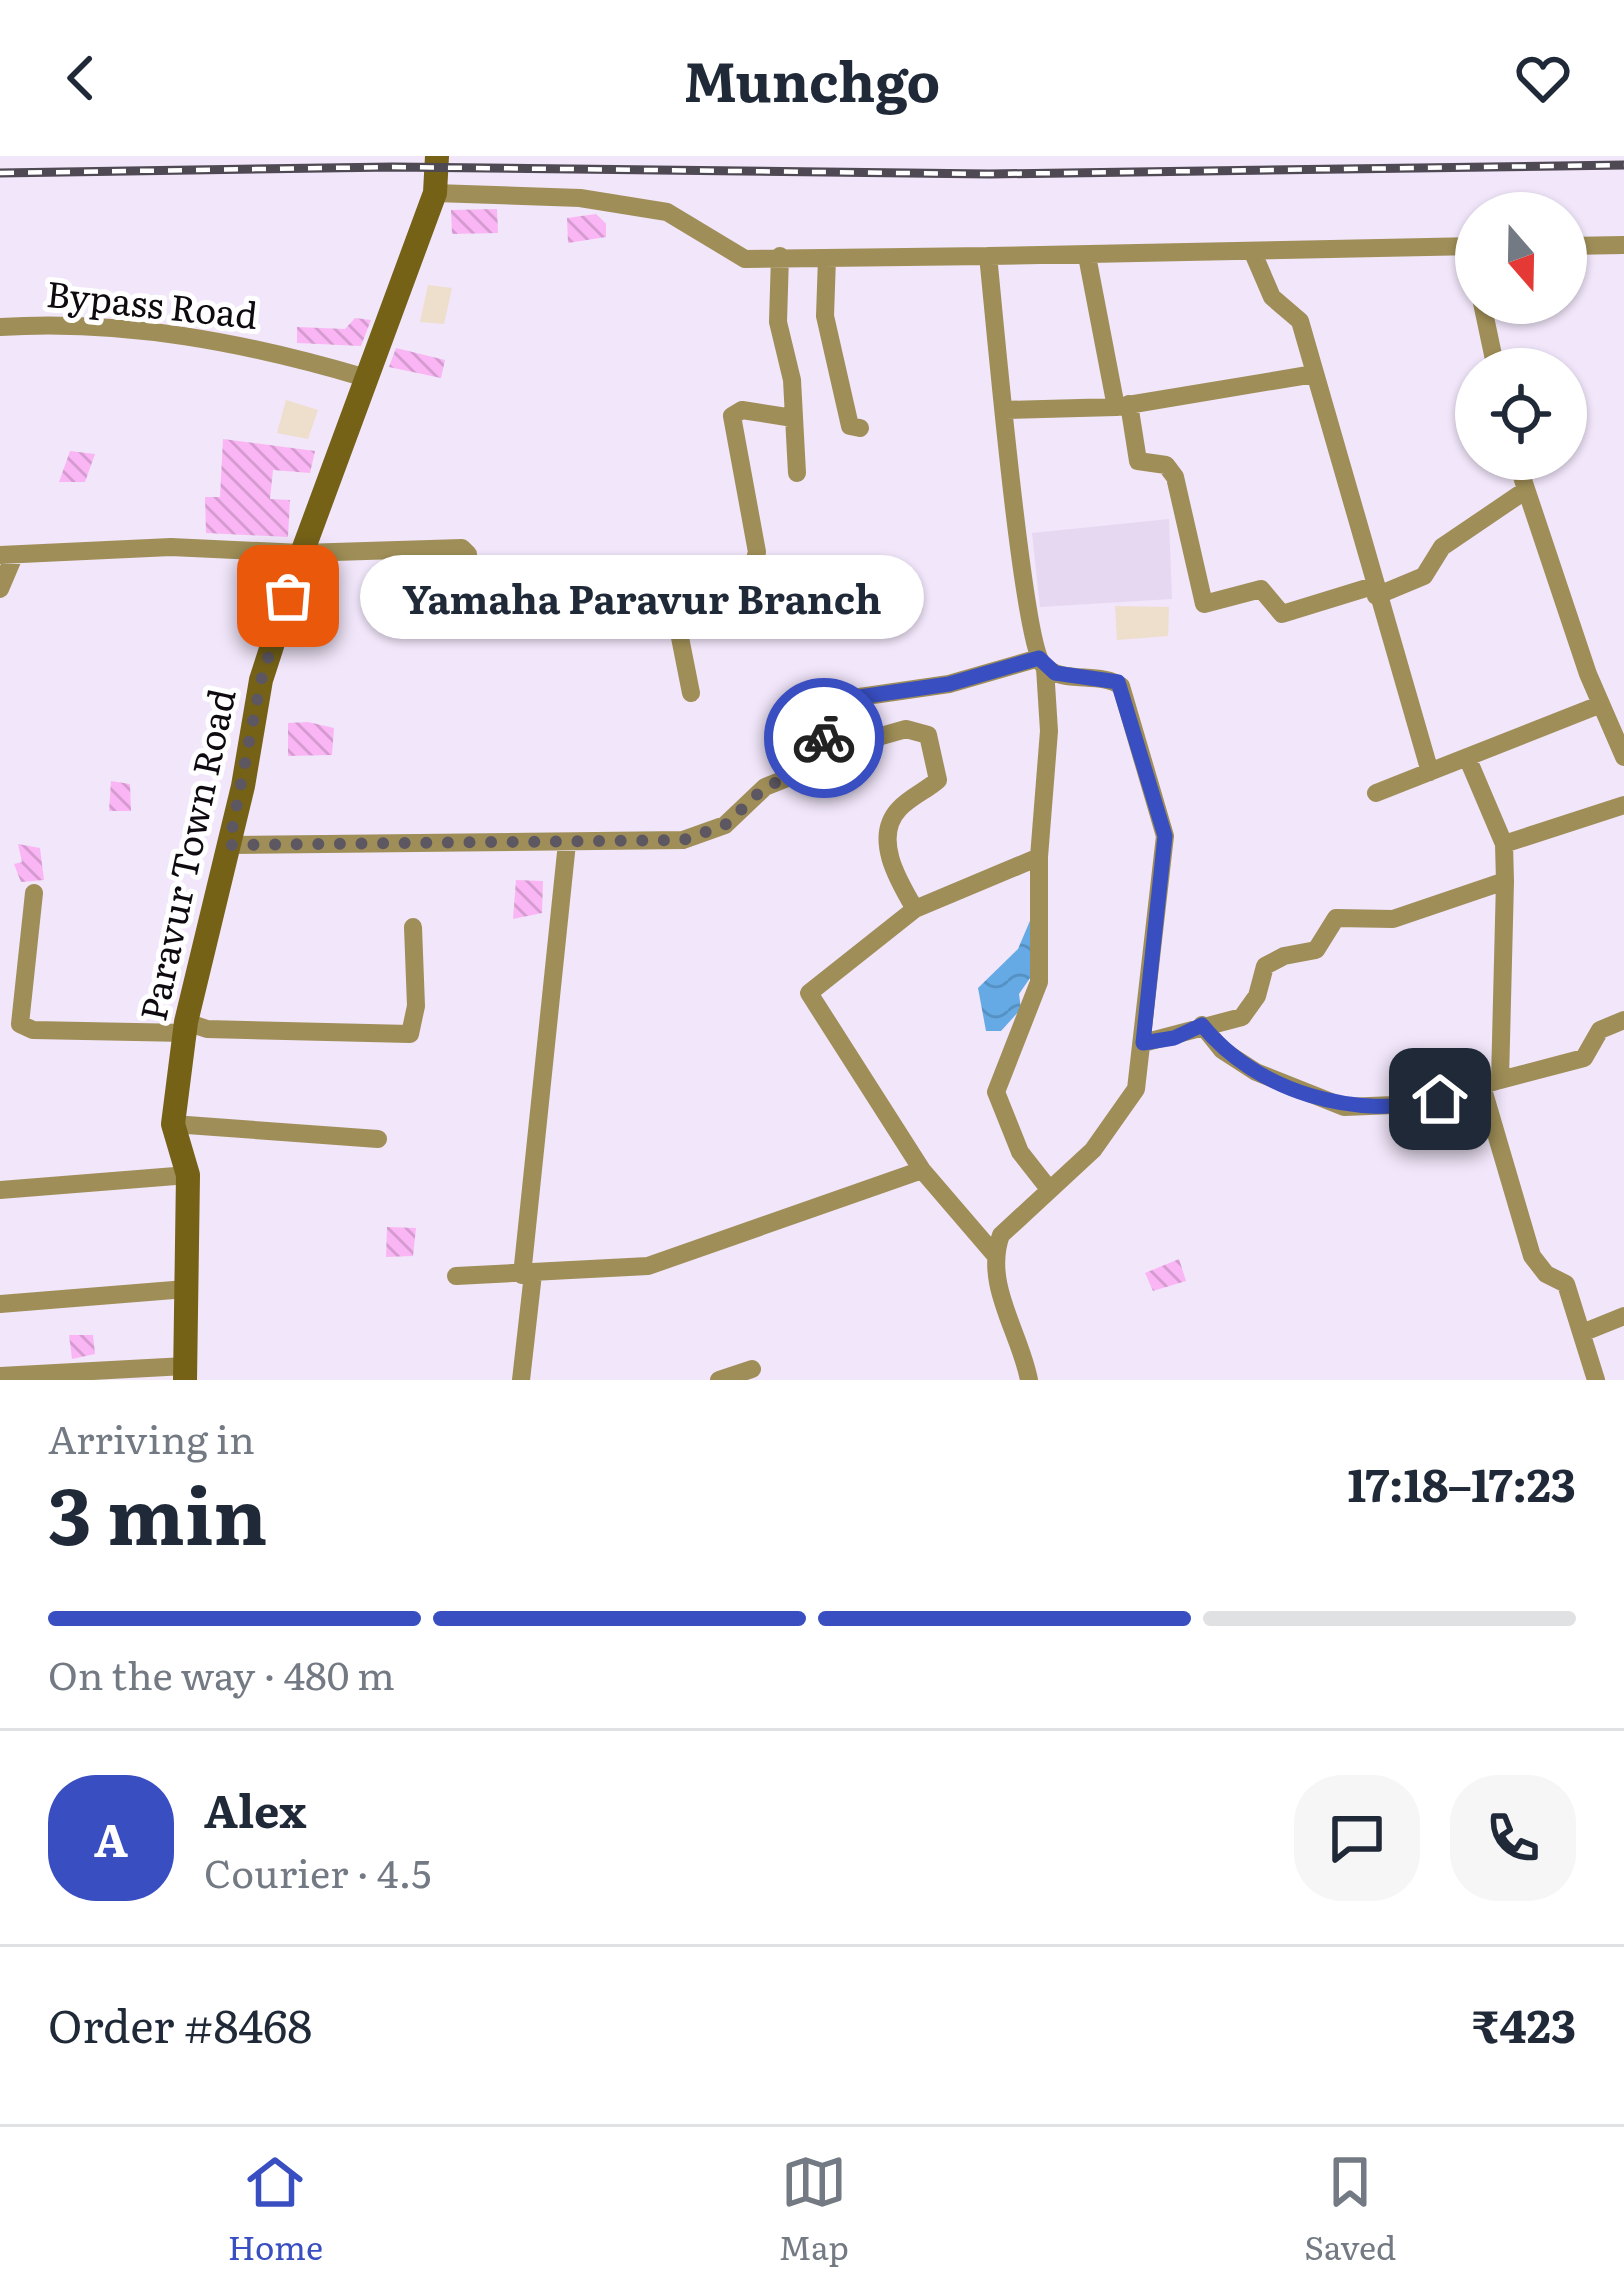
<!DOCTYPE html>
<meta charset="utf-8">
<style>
body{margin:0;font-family:Literata,serif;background:#f6f6f7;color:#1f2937;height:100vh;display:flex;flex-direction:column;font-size:45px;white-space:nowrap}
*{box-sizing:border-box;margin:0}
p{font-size:39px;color:#747a83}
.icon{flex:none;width:66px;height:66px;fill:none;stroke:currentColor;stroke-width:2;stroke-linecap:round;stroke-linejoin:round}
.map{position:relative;height:1224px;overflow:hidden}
.sheet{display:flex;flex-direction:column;background:#fff;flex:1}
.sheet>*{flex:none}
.needle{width:78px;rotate:160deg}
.controls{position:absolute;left:1455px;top:36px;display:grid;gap:24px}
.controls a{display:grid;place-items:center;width:132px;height:132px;border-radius:50%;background:#fff;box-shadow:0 3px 9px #0004;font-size:60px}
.pin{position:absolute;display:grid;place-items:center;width:102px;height:102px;color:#fff;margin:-51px;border-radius:24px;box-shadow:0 6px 18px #0006}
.courier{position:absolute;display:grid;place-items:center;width:120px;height:120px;margin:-60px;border:9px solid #394fc1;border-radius:50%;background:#fff;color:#222;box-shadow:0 3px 15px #0007}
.bubble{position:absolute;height:84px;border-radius:42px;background:#fff;box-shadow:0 3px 9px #0004;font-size:39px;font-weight:700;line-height:84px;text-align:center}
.headline em{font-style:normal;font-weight:700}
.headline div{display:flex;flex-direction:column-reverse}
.headline{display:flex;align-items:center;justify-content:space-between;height:204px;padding:0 48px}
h1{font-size:78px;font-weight:700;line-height:90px}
.bar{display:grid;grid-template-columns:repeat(4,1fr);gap:18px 12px;align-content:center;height:144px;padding:0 48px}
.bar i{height:15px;border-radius:9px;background:#e0e1e3}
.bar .selected{background:#394fc1}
.bar p{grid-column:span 4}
.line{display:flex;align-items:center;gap:30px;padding:0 48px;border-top:3px solid #e0e1e3}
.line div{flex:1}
.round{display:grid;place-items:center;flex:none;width:126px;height:126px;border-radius:48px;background:#f6f6f7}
header{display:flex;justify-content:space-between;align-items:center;height:156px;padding:0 48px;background:#fff;font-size:54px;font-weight:700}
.tab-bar{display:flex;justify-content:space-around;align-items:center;height:168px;border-top:3px solid #e0e1e3;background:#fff;font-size:33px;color:#747a83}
.tab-bar a{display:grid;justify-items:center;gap:6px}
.tab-bar .selected{color:#394fc1}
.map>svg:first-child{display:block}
</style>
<header><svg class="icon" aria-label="back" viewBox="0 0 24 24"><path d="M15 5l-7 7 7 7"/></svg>Munchgo<svg class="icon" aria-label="heart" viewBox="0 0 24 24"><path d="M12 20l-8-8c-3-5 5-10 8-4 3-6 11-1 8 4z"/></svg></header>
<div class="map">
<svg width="1624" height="1224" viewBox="0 0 1624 1224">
<defs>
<pattern id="water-waves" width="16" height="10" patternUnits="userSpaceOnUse" patternTransform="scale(3)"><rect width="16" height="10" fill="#65aae4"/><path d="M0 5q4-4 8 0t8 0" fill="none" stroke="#5691c3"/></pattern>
<pattern id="building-back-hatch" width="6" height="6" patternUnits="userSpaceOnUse" patternTransform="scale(3)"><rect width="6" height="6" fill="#fab6f4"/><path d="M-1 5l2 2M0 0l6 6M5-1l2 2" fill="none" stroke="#d59bd0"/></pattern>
</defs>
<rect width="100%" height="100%" fill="#f1e6fa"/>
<path fill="#e7d8f2" d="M1169,363L1172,443L1040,451L1032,377Z"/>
<path fill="#eedecc" d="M428,129L452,132L444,168L420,166Z
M286,244L318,254L308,283L277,277Z
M1115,450L1169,451L1168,480L1117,484Z"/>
<path fill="url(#water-waves)" d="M1032,760L1030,822L1019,838L1021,853L1001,875H986L978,832L1018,793Z"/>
<path fill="url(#building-back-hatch)" d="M497,53L498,77L452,78L451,54Z
M596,58L606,68V81L568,87L567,62Z
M355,162L371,164L361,190L297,187V171L345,173Z
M396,192L445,204L441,222L389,211Z
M223,283L315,295L310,317L273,314L270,343L290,344L288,381L206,377L205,341H220Z
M70,295L95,298L85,326H59Z
M308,566L334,572L332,599L288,600V567Z
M111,625L130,628L131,655H109Z
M18,688L40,692L44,724L21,726L14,708L22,706Z
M516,724L543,725L542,757L513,763Z
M387,1071L416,1072L413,1100L386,1101Z
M1179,1103L1186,1125L1153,1135L1145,1117Z
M69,1179H93L95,1198L72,1203Z"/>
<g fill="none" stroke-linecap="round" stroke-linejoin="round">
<path stroke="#9f8e57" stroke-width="18" d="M435,37L580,42L667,56L745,103L988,100C994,155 1022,485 1043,509C1061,529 1100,515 1121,530L1165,680L1136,933L1093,994L1001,1079C983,1128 1020,1176 1029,1224
M1469,90L1476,120
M1566,90L1624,89
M1253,97L1272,141L1300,165L1430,616
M780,100L778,166L792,224L797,317
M988,100L1476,90
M1087,100L1116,251
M827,102L825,160L850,270L860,272
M1482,147L1496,213
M0,171C125,163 248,187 366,222
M1129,248L1138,305L1166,309L1175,321L1204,448L1261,433L1282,458L1373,430
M1004,254L1116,251L1314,218
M1516,303L1588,518L1624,601
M0,399L171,391L302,397L462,392L468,398V441L478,449L742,418L753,410L757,396L732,260L742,254L793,262
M669,426L691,537
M0,433L14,400
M1376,440L1424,420L1442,391L1526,334
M1045,512L1049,575L1039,701V826L996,936L1020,996L1049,1033
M828,595L906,573L928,579L938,624C927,634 910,641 899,653C872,682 899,726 915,753
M1467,601L1504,688
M1376,637L1599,549
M229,689L683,684L725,669L765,631L828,606L818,547L949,528L1039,502
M34,737L20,868L33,874L186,877
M186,866L207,873L410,878L416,850L413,771
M1202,869L1222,894L1256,916L1344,951L1420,948L1500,924L1505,725
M1143,887L1242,861L1257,840L1265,810L1284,800L1316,794L1336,762L1393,763L1505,725L1504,688L1624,649
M1500,924L1584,902L1600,874L1624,864
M1482,930L1532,1100L1546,1118L1566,1128L1596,1224
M173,968L378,983
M922,1014L809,837L915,753L1039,701
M0,1034L188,1019
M522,1119L567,687
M456,1120L648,1110L922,1014L995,1099
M0,1148L186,1133
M1582,1177L1624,1160
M0,1220L185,1210
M521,1224L533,1118
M719,1224L752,1213"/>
<path stroke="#766217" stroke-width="24" d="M185,1224L188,1019L173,968L186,866L243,630L261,524L302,397L435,37L437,0"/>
<defs>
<path id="rail" d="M0,17L393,11L990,18L1624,9"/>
</defs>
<use href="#rail" stroke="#4f4953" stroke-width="9"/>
<use href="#rail" stroke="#fff" stroke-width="4.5" stroke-dasharray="14" stroke-linecap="butt"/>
</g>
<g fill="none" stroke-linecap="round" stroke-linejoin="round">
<path stroke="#5d5762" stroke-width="12" stroke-dasharray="0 21.6" d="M288,440L261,524L229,689L683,684L725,669L765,631L828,606L824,582"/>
<path stroke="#394fc1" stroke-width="15" d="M824,582L818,547L949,528L1039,502L1055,517L1118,526L1165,680L1143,887L1174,882L1202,869C1257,936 1356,965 1440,943"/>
</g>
<g text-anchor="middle" stroke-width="10" stroke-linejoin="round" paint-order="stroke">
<g font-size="36" fill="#0e0a10" stroke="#fff">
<text transform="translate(152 149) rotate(6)" y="13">Bypass Road</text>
<text transform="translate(188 699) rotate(-78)" y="13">Paravur Town Road</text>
</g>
</g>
</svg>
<div class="controls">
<a><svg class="needle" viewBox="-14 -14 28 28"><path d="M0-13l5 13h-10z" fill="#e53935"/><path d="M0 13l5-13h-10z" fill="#747a83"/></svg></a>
<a><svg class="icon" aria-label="locate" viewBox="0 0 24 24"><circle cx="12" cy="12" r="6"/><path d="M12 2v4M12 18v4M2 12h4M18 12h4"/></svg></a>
</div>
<div class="pin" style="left:288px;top:440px;background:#ea580c"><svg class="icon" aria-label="bag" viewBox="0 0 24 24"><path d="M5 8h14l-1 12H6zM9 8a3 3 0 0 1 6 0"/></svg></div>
<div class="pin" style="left:1440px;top:943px;background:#1f2937"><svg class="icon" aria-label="home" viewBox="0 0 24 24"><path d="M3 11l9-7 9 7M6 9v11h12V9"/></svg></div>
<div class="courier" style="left:824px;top:582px"><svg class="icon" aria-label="bike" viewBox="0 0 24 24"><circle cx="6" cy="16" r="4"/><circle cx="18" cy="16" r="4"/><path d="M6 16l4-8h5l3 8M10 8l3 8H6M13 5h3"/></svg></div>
<div class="bubble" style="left:360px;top:399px;width:564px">Yamaha Paravur Branch</div>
</div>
<section class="sheet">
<div class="headline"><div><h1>3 min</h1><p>Arriving in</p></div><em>17:18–17:23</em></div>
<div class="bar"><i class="selected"></i><i class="selected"></i><i class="selected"></i><i></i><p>On the way · 480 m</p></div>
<div class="line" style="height:216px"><b class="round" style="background:#394fc1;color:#fff">A</b><div><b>Alex</b><p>Courier · 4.5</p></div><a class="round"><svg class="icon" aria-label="chat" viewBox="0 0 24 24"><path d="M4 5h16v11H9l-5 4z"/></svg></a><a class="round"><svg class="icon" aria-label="phone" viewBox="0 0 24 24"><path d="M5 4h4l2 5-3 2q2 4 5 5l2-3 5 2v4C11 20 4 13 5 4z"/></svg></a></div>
<div class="line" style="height:156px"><div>Order #8468</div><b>₹423</b></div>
</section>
<nav class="tab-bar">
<a class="selected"><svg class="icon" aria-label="home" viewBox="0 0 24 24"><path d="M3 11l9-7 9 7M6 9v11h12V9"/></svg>Home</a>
<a><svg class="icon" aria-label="map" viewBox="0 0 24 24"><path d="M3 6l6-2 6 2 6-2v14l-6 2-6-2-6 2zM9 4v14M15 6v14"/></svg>Map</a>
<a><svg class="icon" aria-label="saved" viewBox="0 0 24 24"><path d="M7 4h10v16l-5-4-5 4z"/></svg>Saved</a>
</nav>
